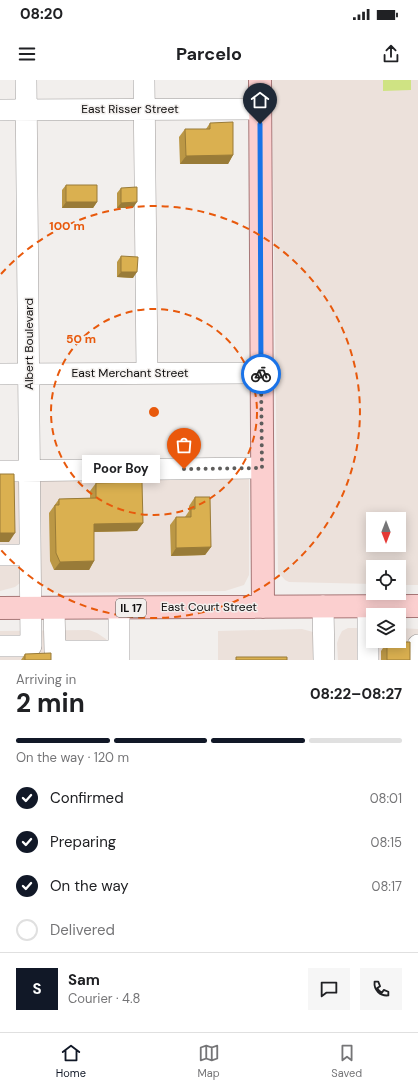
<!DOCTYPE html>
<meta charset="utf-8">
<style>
body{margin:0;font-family:"DM Sans",sans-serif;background:#f6f6f6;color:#202124;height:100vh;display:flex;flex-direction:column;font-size:15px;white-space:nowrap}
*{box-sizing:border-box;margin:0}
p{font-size:13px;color:#757577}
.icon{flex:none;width:22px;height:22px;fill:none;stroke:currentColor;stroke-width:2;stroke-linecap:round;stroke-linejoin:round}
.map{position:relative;height:580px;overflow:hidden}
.sheet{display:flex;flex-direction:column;background:#fff;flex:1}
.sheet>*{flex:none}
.needle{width:26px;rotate:180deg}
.fabs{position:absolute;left:366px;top:432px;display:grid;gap:8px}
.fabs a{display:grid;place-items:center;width:40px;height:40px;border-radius:0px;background:#fff;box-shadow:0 2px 10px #0003;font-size:20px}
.pin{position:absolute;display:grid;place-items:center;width:34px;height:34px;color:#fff;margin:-41px -17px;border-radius:50% 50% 50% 0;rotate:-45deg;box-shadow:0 0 4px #0007}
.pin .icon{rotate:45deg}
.courier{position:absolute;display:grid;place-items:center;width:40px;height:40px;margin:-20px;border:3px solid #1a73e8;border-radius:50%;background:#fff;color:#222;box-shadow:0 1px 5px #0007}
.bubble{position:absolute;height:28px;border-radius:0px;background:#fff;box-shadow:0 2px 10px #0003;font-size:13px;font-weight:700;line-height:28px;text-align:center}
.head em{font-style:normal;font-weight:700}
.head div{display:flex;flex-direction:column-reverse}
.head{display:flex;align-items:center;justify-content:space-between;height:68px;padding:0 16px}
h1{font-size:26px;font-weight:700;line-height:30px}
.bar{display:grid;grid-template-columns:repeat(4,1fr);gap:6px 4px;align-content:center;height:48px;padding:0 16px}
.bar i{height:5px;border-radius:3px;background:#e0e0e0}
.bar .on{background:#111827}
.bar p{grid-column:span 4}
.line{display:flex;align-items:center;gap:10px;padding:0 16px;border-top:1px solid #e0e0e0}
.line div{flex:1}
.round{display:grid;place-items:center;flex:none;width:42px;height:42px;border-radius:0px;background:#f6f6f6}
ol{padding:0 16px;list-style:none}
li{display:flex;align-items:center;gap:12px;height:44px}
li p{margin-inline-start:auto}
li .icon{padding:4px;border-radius:50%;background:#111827;color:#fff;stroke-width:4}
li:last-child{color:#757577}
li i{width:22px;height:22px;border:2px solid #e0e0e0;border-radius:50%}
.status{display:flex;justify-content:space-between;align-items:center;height:28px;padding:0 20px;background:#fff;direction:ltr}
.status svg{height:11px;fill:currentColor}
header{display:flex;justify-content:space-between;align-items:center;height:52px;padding:0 16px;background:#fff;font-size:18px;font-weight:700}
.tabs{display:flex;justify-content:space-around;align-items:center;height:56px;border-top:1px solid #e0e0e0;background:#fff;font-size:11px;color:#757577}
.tabs a{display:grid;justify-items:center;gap:2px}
.tabs .on{color:#111827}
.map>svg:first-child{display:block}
</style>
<div class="status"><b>08:20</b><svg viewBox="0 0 49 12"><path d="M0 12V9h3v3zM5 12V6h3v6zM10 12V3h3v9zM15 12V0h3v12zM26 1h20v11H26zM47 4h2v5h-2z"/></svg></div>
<header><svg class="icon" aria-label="menu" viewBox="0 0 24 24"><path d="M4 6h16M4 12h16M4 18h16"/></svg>Parcelo<svg class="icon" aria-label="share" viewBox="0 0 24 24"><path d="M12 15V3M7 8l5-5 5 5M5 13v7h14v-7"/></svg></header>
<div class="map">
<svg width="418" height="580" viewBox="0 0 418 580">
<rect width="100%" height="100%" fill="#f2efed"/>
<path fill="#ece1db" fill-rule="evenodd" d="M272,0H418V505H399V487H373V504L289,502L285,500L278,492ZM373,439H399V465H373Z
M249,394V495L244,505L225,511L53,513L47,509L41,501L39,395Z
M0,395H20L22,497L20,503L15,507L0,511Z
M348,548H373V561H399V548L418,549V580H338L337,563L339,557L342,551Z
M302,549L313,552L316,556L318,580H218V551Z
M89,550L97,553L106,559L109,564L110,580H0V551Z"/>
<path fill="#cfe383" d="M383,0H411V10L383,11Z"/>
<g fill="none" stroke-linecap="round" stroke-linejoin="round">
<defs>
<path id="minor" d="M144,0L147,293
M0,30L260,29
M0,294L261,293
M0,391L262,388
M0,475H30
M323,526L324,580
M368,526V580
M54,528L55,571H119
M119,528V580
M0,566H31L26,0
M416,580L418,565"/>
<path id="major" d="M260,0L263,527
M0,528L418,526"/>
</defs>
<use href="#minor" stroke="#9e9b9a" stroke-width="22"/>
<use href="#major" stroke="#a77777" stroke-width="24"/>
<use href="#minor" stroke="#fff" stroke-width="21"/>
<use href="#major" stroke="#fbcfcf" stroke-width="22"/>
</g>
<path fill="#bb9745" d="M210,43L233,75L228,84H180L179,57L185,49H206Z
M66,105L97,122L93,128H62V110Z
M121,108L133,128H117V113Z
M121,176L133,198L117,197V182Z
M96,403L143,443L137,451L94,452V481L89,490H54L50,481L49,433L59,419L90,418V411Z
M195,417L211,467L205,475L171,476L170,445L176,437H185L189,431V426Z
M387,562L410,580H381V571Z
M25,574L51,580H21Z"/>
<path fill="#997b38" d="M233,75L228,84H180L186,76Z
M66,122H97L93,128H62Z
M137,122L133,128H117L121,123Z
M121,192H137L133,198L117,197Z
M143,443L137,451L88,452L94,444Z
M0,453H15L9,462H0Z
M211,467L205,475L171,476L176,468Z
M94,481L89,490H54L60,482Z"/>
<path fill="#dab050" stroke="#997b38" d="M233,42V75L186,76L185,49H210V43Z
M66,105H97V122H66Z
M137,107V122L121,123V108Z
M121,176L138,177L137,192H121Z
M0,394H14L15,453H0Z
M142,402L143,443L94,444V481L60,482L56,473L55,425H59V419L96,418V403Z
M195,417H210L211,467L176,468V437H191V429H195Z
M387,562H410V580H387Z
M51,573V580H25V574Z
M236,577H287V580H236Z"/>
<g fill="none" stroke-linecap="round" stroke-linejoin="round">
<path stroke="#5e5d5c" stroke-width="4" stroke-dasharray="0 7.2" d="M184,389L262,388L261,294"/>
<path stroke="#1a73e8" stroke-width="5" d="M260,44L261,294"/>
</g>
<g fill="none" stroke="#e8590c" stroke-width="2" stroke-dasharray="7 5">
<circle cx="154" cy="332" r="103"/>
<path d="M1 194A206 206 0 1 1 1 470"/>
</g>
<g text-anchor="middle" stroke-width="3" stroke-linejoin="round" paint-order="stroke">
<rect fill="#f2efed" stroke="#535251" stroke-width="1" x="116" y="519" width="30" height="18" rx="3"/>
<g font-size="11" font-weight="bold" fill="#0f0e0e">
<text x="131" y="532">IL 17</text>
</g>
<g font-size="12" fill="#0f0e0e" stroke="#f2efed">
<text x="130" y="33">East Risser Street</text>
<text transform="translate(29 264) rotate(-90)" y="4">Albert Boulevard</text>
<text x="130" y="297">East Merchant Street</text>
<text x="209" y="531">East Court Street</text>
</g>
</g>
<circle cx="154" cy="332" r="6" fill="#e8590c" stroke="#f2efed" stroke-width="2"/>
<g font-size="12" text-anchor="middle" font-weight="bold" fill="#e8590c" stroke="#f2efed" stroke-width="3" stroke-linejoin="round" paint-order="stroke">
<text x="67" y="150">100 m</text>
<text x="81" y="263">50 m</text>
</g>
</svg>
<div class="fabs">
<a><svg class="needle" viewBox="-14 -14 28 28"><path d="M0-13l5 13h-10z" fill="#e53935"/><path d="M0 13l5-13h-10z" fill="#757577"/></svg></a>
<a><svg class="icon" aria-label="locate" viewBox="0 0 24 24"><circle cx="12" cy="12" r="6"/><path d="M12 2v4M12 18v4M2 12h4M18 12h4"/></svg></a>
<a><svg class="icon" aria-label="layers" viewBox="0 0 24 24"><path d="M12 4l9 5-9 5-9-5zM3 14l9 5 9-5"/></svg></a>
</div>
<div class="pin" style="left:184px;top:389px;background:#ea580c"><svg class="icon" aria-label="bag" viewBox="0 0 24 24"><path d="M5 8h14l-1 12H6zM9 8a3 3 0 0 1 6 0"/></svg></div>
<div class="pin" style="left:260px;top:44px;background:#1f2937"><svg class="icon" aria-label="home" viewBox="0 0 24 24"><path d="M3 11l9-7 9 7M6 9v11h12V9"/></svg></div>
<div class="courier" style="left:261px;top:294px"><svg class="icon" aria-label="bike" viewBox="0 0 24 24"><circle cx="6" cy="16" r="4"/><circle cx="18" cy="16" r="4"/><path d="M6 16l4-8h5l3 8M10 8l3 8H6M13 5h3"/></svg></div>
<div class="bubble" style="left:82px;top:375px;width:78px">Poor Boy</div>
</div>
<section class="sheet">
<div class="head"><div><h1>2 min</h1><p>Arriving in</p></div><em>08:22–08:27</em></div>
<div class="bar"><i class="on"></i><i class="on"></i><i class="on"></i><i></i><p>On the way · 120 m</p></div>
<ol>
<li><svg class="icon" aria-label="check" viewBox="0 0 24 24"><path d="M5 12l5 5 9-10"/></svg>Confirmed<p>08:01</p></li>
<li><svg class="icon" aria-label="check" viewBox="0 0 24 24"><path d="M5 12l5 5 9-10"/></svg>Preparing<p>08:15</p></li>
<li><svg class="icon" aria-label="check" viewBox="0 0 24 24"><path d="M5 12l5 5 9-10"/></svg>On the way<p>08:17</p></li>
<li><i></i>Delivered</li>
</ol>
<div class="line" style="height:72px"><b class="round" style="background:#111827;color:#fff">S</b><div><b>Sam</b><p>Courier · 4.8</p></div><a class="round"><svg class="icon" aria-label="chat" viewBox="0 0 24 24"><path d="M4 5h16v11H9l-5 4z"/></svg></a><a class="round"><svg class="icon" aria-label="phone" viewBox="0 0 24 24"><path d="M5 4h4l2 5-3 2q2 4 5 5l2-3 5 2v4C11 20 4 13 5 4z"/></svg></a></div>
</section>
<nav class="tabs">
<a class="on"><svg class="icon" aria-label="home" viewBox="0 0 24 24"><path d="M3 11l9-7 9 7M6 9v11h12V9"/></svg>Home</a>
<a><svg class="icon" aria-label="map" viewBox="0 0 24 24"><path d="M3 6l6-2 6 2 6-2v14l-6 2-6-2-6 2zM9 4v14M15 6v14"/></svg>Map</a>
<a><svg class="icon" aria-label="saved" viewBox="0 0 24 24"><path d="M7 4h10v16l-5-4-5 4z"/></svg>Saved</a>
</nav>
